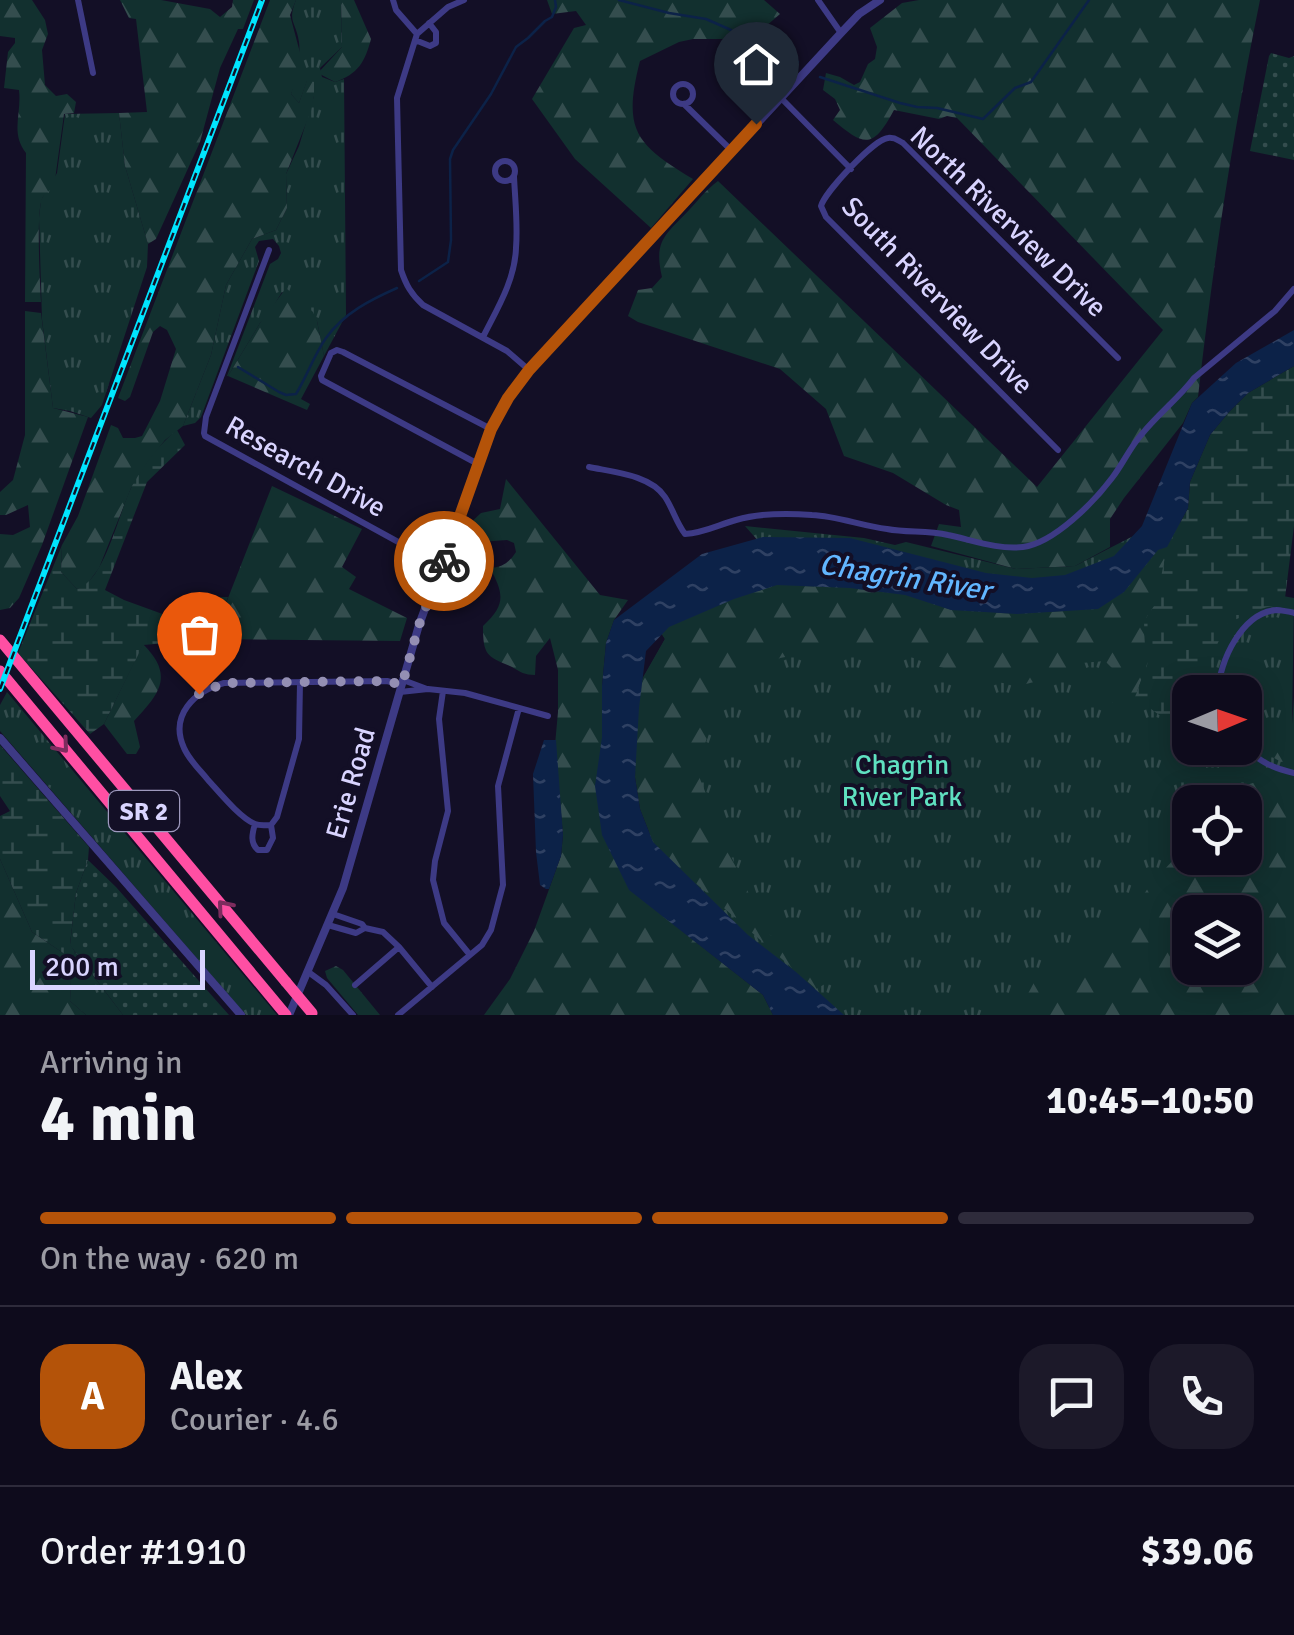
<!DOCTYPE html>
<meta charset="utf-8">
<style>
body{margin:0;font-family:Signika,sans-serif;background:#1c1929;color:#f1f3f6;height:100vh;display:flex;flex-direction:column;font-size:38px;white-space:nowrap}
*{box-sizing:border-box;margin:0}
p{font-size:32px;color:#9b9ba3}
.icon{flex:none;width:55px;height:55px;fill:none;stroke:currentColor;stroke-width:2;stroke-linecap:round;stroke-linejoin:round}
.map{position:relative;height:1015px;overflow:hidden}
.sheet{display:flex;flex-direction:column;background:#0e0b1c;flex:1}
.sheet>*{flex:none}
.needle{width:65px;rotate:88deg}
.fabs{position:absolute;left:1172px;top:675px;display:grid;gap:20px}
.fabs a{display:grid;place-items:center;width:90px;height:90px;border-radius:20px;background:#0e0b1c;box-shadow:0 5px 25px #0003,0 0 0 2px #2e2b3b;font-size:50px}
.scale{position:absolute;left:30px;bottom:25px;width:175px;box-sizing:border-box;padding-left:10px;border:5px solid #d9d4ff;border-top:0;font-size:28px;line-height:35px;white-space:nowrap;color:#d9d4ff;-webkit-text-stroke:8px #130f26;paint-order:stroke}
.pin{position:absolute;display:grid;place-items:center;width:85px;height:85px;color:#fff;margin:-102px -42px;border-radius:50% 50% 50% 0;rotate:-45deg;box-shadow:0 0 10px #0007}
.pin .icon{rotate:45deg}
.courier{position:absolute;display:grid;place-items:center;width:100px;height:100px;margin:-50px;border:8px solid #b45309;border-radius:50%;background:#fff;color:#222;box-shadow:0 2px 12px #0007}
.head em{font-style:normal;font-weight:700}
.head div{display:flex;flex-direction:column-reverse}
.head{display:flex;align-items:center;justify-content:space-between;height:170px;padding:0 40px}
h1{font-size:65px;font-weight:700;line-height:75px}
.bar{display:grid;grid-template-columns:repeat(4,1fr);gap:15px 10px;align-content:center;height:120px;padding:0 40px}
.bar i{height:12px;border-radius:8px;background:#2e2b3b}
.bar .on{background:#b45309}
.bar p{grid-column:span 4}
.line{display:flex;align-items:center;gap:25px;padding:0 40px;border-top:2px solid #2e2b3b}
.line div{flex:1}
.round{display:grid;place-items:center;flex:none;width:105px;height:105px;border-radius:30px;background:#1c1929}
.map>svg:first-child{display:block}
</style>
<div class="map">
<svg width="1294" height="1015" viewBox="0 0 1294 1015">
<defs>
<pattern id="grass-tufts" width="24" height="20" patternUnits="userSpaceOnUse" patternTransform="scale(2.5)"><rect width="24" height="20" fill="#12302f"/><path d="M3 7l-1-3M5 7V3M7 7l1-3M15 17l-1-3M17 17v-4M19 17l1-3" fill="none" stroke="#344d4e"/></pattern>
<pattern id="forest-firs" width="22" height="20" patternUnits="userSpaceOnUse" patternTransform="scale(2.5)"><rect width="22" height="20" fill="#12302f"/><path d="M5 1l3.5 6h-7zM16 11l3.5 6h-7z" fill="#344d4e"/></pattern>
<pattern id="wetland-marsh" width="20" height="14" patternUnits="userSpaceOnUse" patternTransform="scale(2.5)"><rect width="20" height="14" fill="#12302f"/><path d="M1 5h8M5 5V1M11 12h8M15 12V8" fill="none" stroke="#344d4e"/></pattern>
<pattern id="garden-dots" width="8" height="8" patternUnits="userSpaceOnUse" patternTransform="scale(2.5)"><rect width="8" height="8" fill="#12302f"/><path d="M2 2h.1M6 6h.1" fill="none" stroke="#344d4e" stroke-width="1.8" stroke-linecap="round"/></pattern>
<pattern id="water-ripples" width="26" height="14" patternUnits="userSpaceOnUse" patternTransform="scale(2.5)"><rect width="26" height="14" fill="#0c2248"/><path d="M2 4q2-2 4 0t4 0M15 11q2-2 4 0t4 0" fill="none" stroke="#2f4163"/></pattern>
</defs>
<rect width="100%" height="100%" fill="#130f26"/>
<path fill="url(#grass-tufts)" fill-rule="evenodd" d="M296,0H341L342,47L320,68L322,77L335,82L344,79L346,315L324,356L317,321L282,292L268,315L260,323L228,376H227L270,264L278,259L281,253L279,246L273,239L259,241L255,247L259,261L201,417L195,423L183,426L211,355L226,285L252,239L276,230L287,208L286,174L299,146L314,96L307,81L299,103L291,94C296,79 301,58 299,42C296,21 287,23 296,0Z
M119,113L125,166L148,244L147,267L102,405L91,418L70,411L53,408L42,319L39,218L41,200L57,173L65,114Z
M1172,516L1255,591L1294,598L1292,724H1294V1015H793L664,896L622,714L665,639L647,612L767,551L745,526L864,538L895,545L906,542L1016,569L1075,566ZM1190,692H1245V748H1190ZM1190,802H1245V858H1190ZM1190,912H1245V968H1190Z
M7,692L277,1015H246L0,731V705Z
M75,952L123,1015H86L70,1001L72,959Z"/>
<path fill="url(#forest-firs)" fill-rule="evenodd" d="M0,0H32L45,20L48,34L42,50L45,85L56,96L67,94L76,102L74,113L64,114L54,187C49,191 44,194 42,199C36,212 40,283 41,302H25L26,153C10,133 22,113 19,90L4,88L8,52L15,43V38L0,36Z
M120,0H161L210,9L220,17L232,7L233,0H254L243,29H238L220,68L200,142L156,239L148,244L125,166L119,113L147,112L136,19L129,18Z
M270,0H296L290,15L303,64L291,94L299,103L307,80L314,82V96L311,111L286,174L287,208L276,230L252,239L226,285L211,355L183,426L165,440L147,463L131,488L99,568L85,587L77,589L61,572L62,545L78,516L111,425L118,428L123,438H135L142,436L160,401L176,349L167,330L160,326L153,332L130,397L125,401L118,398Z
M341,0H354L371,39C365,62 358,74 335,82L318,73L342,47Z
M547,0H764L780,14L765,27L743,39H693L679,42L640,61C622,131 636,144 693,179L651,228L575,159L532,99L574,28L586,25L576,11L552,14Z
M919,0H1260C1233,132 1213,264 1198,397L1192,403L1183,423L1124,498L1110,519V547L1075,566L1016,569L931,546L939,524L961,527L959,510L946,505L893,473L844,456L826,409L780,369L638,322L628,316L638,290L652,288L662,277C653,239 667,234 690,209C701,197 705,191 718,181L1037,487L1163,330L957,118L947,116L939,119L894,110C873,149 865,147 833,120L840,110L835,99L823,90L826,73L840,77L854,85L860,82L868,64L875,59L877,47L870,28L902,3Z
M286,288L313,312L317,321L324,356L301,399L310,404L307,410L228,376L260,323Z
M25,311L41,313L53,408L88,417L42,545L19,598L10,608L0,610V534L13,535L30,527L28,505L6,515H0V492L13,480L25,435Z
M506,479L600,595L628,600L614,620L606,643L602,686V737L630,890L763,995L773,1015H484L510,979L534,931L561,856L563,835L555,745L558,712V670L550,638L536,656L535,675C525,675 520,672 512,667C487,656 483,656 483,626C506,605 504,594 490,568C502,567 509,563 516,552L514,543L507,540L480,542L468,535L466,527L481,513L500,509Z
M272,486L362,529L342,567L356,577L349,589L407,618L400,641L216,639L219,621Z
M1158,550L1165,560L1156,603L1144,621L1145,645L1150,656L1135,697L1118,704L1099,699L1115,671L1105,661L1070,664L1062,675L1018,686L1011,685L928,664L883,645L828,649L780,658L723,693L696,769L731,856L757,911L762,929L825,974V984L816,989L675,865L653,842L640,809L635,777L639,708L643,678L665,639L662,634L669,627L734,599L777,585L850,588L905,595L952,610L1017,614L1098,609L1124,592Z
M143,644C175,676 159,694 134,721L140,747L136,754H127L104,724Z
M1294,697V759L1281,762L1269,755C1272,743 1280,730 1292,724Z
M1280,778L1294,786V1015H1013L1023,1003L1037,977L1069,968L1102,943L1133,911L1150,885L1190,842V858H1245V802H1226C1242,783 1256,781 1280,778ZM1190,912H1245V968H1190Z
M0,859L32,932L72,959L70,1001L86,1015H0Z
M336,966L343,970L380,1015H358L327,978L325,971Z"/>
<path fill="url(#wetland-marsh)" d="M1294,366V526L1284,606C1262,604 1249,616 1228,622L1212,655L1205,692H1190V738L1135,697L1150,657L1145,645L1144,621L1156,603L1167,547L1188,508L1190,482L1210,435L1229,412L1248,393Z
M177,430L185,445L147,482L105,590L124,600L190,624L198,622L217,597H228L219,621L216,639L143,645L104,724L90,734L18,653L62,545L61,572L77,589C105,581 119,511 132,486C144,465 158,445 177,430Z
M0,745L89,847L88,860L76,893L70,944L75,952L72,959L32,932L0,859V816L10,811L0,796Z"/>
<path fill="url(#garden-dots)" d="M1271,53L1289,58L1294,56V160L1250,151L1269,56Z
M88,860L116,887L229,1015H123L70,945L76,893Z"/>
<path fill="url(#water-ripples)" d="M1294,330V366L1248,393L1229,412L1210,435L1190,482L1188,508L1167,547L1158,550L1124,592L1098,609L1017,614L951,610L905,595L850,588L777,585L734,599L669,627L646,651L639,708L635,777L640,809L653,842L748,935L796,972L844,1015H773L763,995L629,890L602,835L595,786L602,737V686L606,643L614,620L702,554L763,537L850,538L986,573L1032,578L1065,575L1114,556L1142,526L1192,403L1236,363Z
M544,740H556L563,835L561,856L549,889H546L540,885L536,852L533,774Z"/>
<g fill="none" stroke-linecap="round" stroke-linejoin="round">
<path stroke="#0c2248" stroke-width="2.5" d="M619,0L669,13L706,19L731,30L769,57L798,62
M820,77L900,103L917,107L937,108L983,119L1015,88L1031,82L1089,0
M419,281L448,262L451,240L450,159L453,150L491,94L516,47L528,38L545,21L552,17L556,7L555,0
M238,367L279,392L286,395L296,394C307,376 314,355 326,338C344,313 370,300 397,288"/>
<path stroke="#3d3a85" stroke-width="6" d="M78,0L93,73
M393,0L396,10L417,34L397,98L401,270C406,285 411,294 423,305L507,351L529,370
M818,0L841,33
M417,34L448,7L464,0
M415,40L430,46L436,43V32L429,23
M673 94a10 10 0 1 1 20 0a10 10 0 1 1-20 0Z
M781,98L851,169
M684,104L732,151
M495 171a10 10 0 1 1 20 0a10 10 0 1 1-20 0Z
M269,250L206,417L204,433L205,436L442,566
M483,337C497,309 515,280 516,248C518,224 515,200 514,176
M1058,450L826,217L821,206C825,192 874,139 888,138C895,137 897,140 903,143L1118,358
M478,464L322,380L321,376L331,353L337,350L343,352L491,429
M589,467C613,472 651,475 665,497C673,509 676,522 685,534C704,533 718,525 736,520C760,513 787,513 812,515C837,516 862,526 887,529C907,533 927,530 948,535C972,540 998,550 1023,547C1054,543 1094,502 1112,478C1123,464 1130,447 1142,434C1158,414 1179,398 1194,378L1275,311L1294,289
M403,680L427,689
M443,691L439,719L448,811L435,861L433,880L444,923L470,955
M400,692L428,689L465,693L548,716
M1218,692C1219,662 1242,612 1277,610C1278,610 1293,612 1294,613
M1245,746C1259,762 1273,768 1294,773
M255,824C252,834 250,843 258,850H267L273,838L271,825L277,817L299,739L300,682
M271,825C265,825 260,826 255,824C240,818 219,792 208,780C200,770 189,760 184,748C169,715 195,691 224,683L387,681L402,685
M333,914L362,924L365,928L383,932L399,947L432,987
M328,925L356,933L365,928
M307,971L326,985L353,1015
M355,985L399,947
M398,1015L482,945L491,930L503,885L498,786L519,708"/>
<path stroke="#3d3a85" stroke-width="8" d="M0,738L241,1015
M289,1015L343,888L419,625L491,429L508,398L529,370L841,33L859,14L880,0"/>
<path stroke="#ff4fa3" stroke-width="11" d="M0,640L286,982
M0,671L286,1015"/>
<defs>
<path id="rail" d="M0,689L262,0"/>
</defs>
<use href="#rail" stroke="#00e5ff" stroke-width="6"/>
<use href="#rail" stroke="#130f26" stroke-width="2.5" stroke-dasharray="8" stroke-linecap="butt"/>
<path stroke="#ff4fa3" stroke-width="11" d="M286,982L312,1013"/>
</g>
<defs><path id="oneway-chevron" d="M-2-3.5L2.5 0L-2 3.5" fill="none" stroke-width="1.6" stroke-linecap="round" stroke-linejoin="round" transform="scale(2.5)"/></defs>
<g stroke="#7d2c5e">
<use href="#oneway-chevron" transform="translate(62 746) rotate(50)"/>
<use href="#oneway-chevron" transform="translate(224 907) rotate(-130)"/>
</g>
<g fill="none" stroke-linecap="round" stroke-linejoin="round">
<path stroke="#948fb3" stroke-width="10" stroke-dasharray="0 18" d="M199,694L224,683L387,681L402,685L419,625L444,561"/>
<path stroke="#b45309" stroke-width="12" d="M444,561L491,429L508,398L529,370L756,124"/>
</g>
<g text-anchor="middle" stroke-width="8" stroke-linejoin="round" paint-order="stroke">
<rect fill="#130f26" stroke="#9e99be" stroke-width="2.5" x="109" y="791" width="70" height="40" rx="8"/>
<g font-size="25" font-weight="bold" fill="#d9d4ff">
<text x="144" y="820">SR 2</text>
</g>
<g font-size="28" fill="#d9d4ff" stroke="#130f26">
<text transform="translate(1009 221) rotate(44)" y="10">North Riverview Drive</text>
<text transform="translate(938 295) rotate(46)" y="10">South Riverview Drive</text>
<text transform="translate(306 466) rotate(29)" y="10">Research Drive</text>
<text transform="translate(350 783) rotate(-74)" y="10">Erie Road</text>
</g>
<g font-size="28" fill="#5fe0c0" stroke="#130f26">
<text x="902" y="774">Chagrin<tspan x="902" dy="32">River Park</tspan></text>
</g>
<g font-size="30" font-style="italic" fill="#62b6ff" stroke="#130f26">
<text transform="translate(905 577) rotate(9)" y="10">Chagrin River</text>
</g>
</g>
</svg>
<div class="fabs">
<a><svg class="needle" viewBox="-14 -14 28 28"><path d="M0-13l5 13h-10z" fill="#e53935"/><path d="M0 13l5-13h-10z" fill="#9b9ba3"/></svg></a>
<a><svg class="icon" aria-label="locate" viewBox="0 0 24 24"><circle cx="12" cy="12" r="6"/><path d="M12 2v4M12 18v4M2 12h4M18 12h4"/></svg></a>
<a><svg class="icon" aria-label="layers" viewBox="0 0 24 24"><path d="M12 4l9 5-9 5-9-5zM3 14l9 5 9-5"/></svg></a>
</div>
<div class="scale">200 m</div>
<div class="pin" style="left:199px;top:694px;background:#ea580c"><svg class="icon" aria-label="bag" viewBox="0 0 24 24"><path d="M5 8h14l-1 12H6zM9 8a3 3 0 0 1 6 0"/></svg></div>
<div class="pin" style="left:756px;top:124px;background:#1f2937"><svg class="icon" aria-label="home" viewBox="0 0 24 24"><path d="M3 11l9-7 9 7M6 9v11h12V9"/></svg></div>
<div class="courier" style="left:444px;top:561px"><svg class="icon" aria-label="bike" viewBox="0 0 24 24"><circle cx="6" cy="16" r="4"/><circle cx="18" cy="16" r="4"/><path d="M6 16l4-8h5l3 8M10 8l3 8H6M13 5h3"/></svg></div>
</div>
<section class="sheet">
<div class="head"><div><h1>4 min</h1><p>Arriving in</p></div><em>10:45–10:50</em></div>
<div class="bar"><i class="on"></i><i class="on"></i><i class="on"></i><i></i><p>On the way · 620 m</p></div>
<div class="line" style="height:180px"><b class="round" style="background:#b45309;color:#fff">A</b><div><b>Alex</b><p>Courier · 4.6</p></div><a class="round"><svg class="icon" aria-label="chat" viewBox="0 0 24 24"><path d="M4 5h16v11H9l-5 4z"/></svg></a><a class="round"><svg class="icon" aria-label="phone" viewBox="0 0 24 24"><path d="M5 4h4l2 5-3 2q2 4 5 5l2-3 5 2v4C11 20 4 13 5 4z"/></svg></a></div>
<div class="line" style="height:130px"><div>Order #1910</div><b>$39.06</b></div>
</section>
